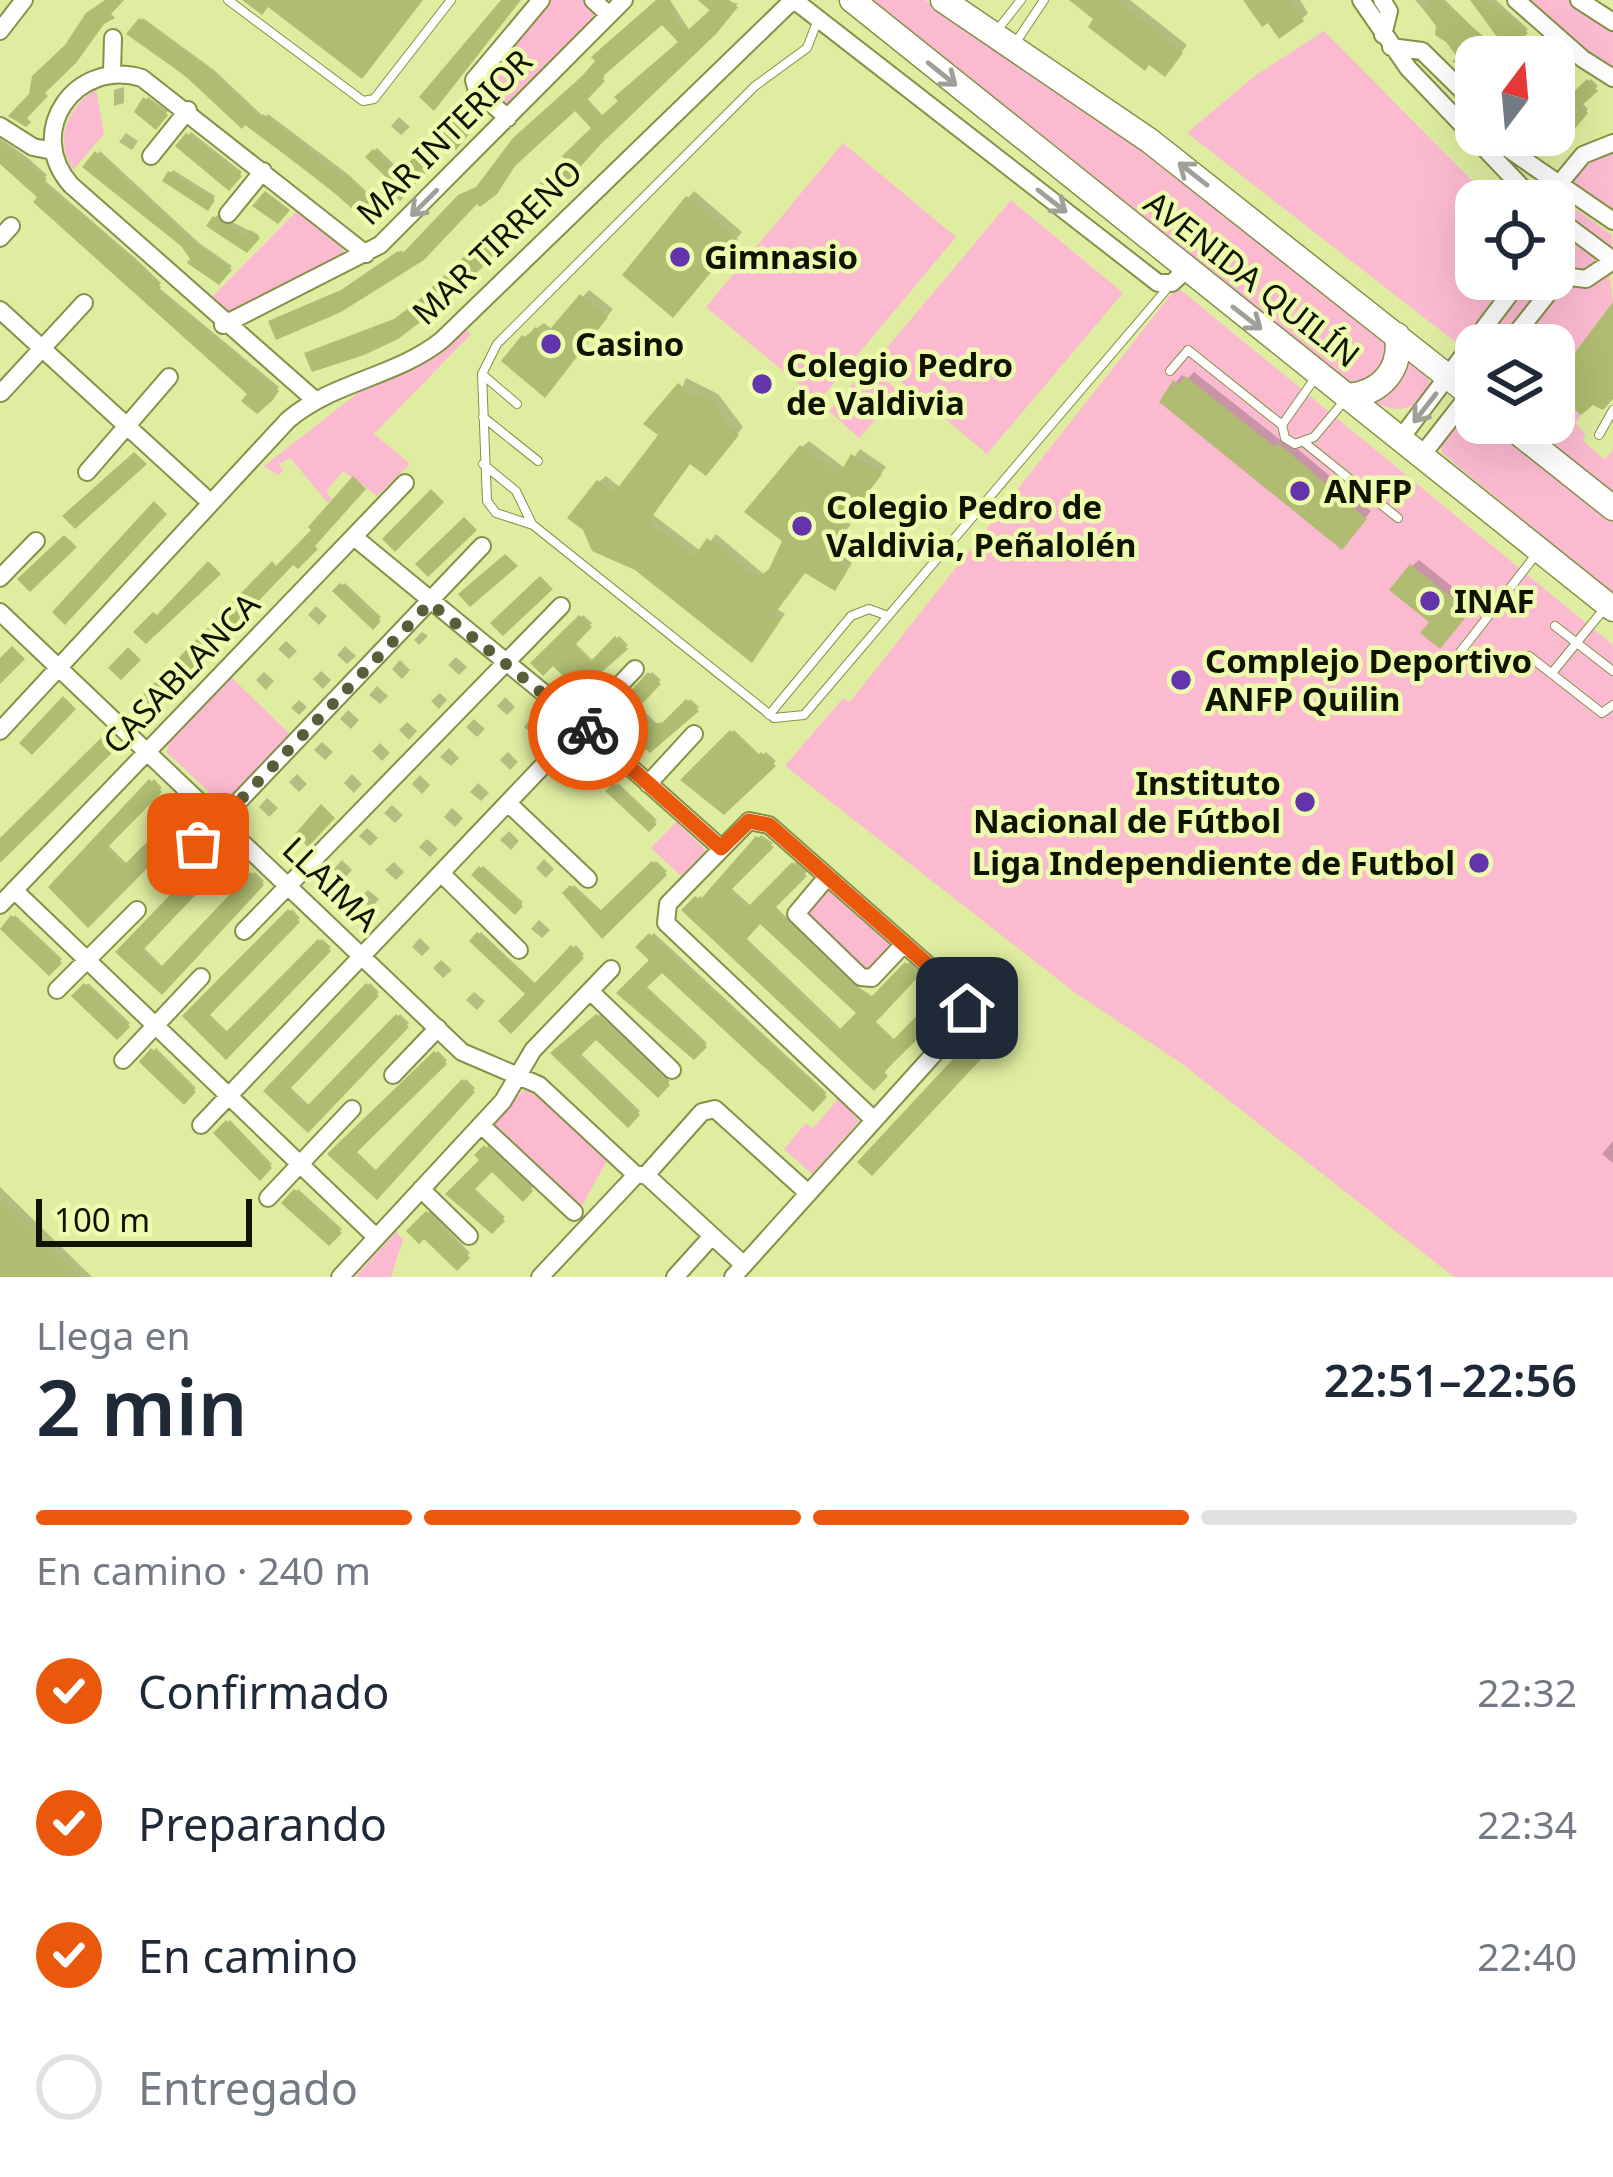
<!DOCTYPE html>
<html lang="es">
<meta charset="utf-8">
<style>
body{margin:0;font-family:"Noto Sans",sans-serif;background:#f2f2f3;color:#1f2937;height:100vh;display:flex;flex-direction:column;font-size:45px;white-space:nowrap}
*{box-sizing:border-box;margin:0}
p{font-size:39px;color:#747a83}
.icon{flex:none;width:66px;height:66px;fill:none;stroke:currentColor;stroke-width:2;stroke-linecap:round;stroke-linejoin:round}
.map{position:relative;height:1277px;overflow:hidden}
.sheet{display:flex;flex-direction:column;background:#fff;flex:1}
.sheet>*{flex:none}
.needle{width:78px;rotate:16deg}
.buttons{position:absolute;left:1455px;top:36px;display:grid;gap:24px}
.buttons a{display:grid;place-items:center;width:120px;height:120px;border-radius:24px;background:#fff;box-shadow:0 12px 48px #0002;font-size:60px}
.scale{position:absolute;left:36px;bottom:30px;width:216px;box-sizing:border-box;padding-left:12px;border:6px solid #101300;border-top:0;font-size:33px;line-height:42px;white-space:nowrap;color:#101300;-webkit-text-stroke:9px #ecfbad;paint-order:stroke}
.pin{position:absolute;display:grid;place-items:center;width:102px;height:102px;color:#fff;margin:-51px;border-radius:24px;box-shadow:0 6px 18px #0006}
.courier{position:absolute;display:grid;place-items:center;width:120px;height:120px;margin:-60px;border:9px solid #ea580c;border-radius:50%;background:#fff;color:#222;box-shadow:0 3px 15px #0007}
.overview em{font-style:normal;font-weight:600}
.overview div{display:flex;flex-direction:column-reverse}
.overview{display:flex;align-items:center;justify-content:space-between;height:204px;padding:0 36px}
h1{font-size:78px;font-weight:600;line-height:90px}
.bar{display:grid;grid-template-columns:repeat(4,1fr);gap:18px 12px;align-content:center;height:144px;padding:0 36px}
.bar i{height:15px;border-radius:9px;background:#e0e1e3}
.bar .on{background:#ea580c}
.bar p{grid-column:span 4}
ol{padding:0 36px;list-style:none}
li{display:flex;align-items:center;gap:36px;height:132px}
li p{margin-inline-start:auto}
li .icon{padding:12px;border-radius:50%;background:#ea580c;color:#fff;stroke-width:4}
li:last-child{color:#747a83}
li i{width:66px;height:66px;border:6px solid #e0e1e3;border-radius:50%}
.map>svg:first-child{display:block}
</style>
<div class="map">
<svg width="1613" height="1277" viewBox="0 0 1613 1277">
<rect width="100%" height="100%" fill="#dfeda1"/>
<path fill="#fcbad1" d="M547,0H587L599,16L510,105L505,104L480,79Z
M871,0H925L1141,147L1405,358L1427,376L1432,389C1403,422 1383,409 1350,386Z
M1523,0H1573L1613,31V73Z
M1324,31L1492,201H1476V279H1516L1463,348L1187,133L1256,75Z
M96,88L104,134L73,170C53,137 68,109 96,88Z
M843,143L956,237L819,401L706,307Z
M1613,150V215L1571,181L1585,163Z
M1562,199L1612,235V247L1605,249L1554,210V201Z
M1011,200L1123,293L987,454L876,361Z
M299,209L339,241L345,255L225,315L209,300Z
M1554,225L1603,261L1584,274L1554,272Z
M1609,269L1613,302L1554,380V345H1512L1562,282Z
M1537,281L1539,291L1494,345H1479L1528,282Z
M1177,287L1613,645V1277H1454L1181,1063L1074,992L785,766L843,698L850,702Z
M467,330L471,334L374,434L410,464L377,496L343,471L326,492L332,499L328,503L290,458L279,464L283,470L278,475L264,466L359,392L419,367Z
M870,365L900,393L859,438L829,411Z
M1554,394L1581,415L1575,423L1586,435L1582,440L1605,460L1613,449V494L1525,423H1554Z
M1471,410L1476,411V423H1493L1613,522V594L1442,453L1441,446Z
M231,677L294,738L228,809L167,753L168,743Z
M676,822L706,850L681,876L651,848Z
M825,885L894,947L868,975L801,909Z
M530,1084L608,1159L580,1209L487,1126Z
M840,1097L859,1121L812,1174L784,1149L806,1123L813,1128Z
M396,1232L403,1240L391,1277H355Z"/>
<path fill="#0003" fill-rule="evenodd" d="M657,0H670L690,31L712,12L698,0L738,3L571,173L575,177L438,305L400,318L569,159L595,128L575,106L422,258L347,288L402,250L405,255L481,186ZM663,20L682,42L604,117L586,97L605,77L601,74Z
M1081,0H1130L1187,45L1171,67L1098,19Z
M1247,0H1300L1308,13L1302,19Z
M1415,0H1445L1503,57H1476V68Z
M1475,0H1496L1528,29L1513,43Z
M143,18L214,70L265,118L268,114L349,175L376,201L395,181L369,157L377,148L403,173L426,148L436,158L370,221L130,33Z
M1551,52L1562,62L1554,70V57H1547Z
M1591,79L1598,86L1581,102L1588,109L1574,126L1568,121L1553,140L1542,135H1554V112Z
M124,87V103L114,106V90Z
M148,97L168,111L155,126L138,112Z
M399,117L410,127L401,135L391,126Z
M191,132L242,172L229,187L179,146Z
M126,133L138,141L132,150L119,142Z
M0,138L28,158L47,175L43,179L135,258L161,283L158,287L279,387L274,394H251L0,163Z
M100,151L199,243L232,266L219,281L183,243L87,166Z
M173,170L215,196L210,205L166,180Z
M694,191L742,232L679,308L688,198Z
M217,215L259,235L246,249L210,225Z
M589,290L613,309L551,387L524,337L544,323L553,330Z
M1194,372L1283,442L1286,439L1371,511L1348,540L1164,396L1182,375L1187,379Z
M686,378L718,394L743,427L712,466L691,461L652,514L702,552L716,534L765,575L773,569L786,540L802,447L809,441L846,469L860,449L886,467L844,522L851,524L833,549L852,563L841,581L805,570L777,609L785,614L758,653L599,482L606,476L621,488L662,435Z
M1419,560L1474,604L1446,639L1412,566Z
M345,583L381,617L373,625L336,591Z
M316,606L327,616L319,625L308,615Z
M583,615L592,623L574,642L594,662L619,636L628,645L580,687L553,662L534,663Z
M422,632L428,636L419,645L414,640Z
M286,641L297,651L289,659L278,649Z
M345,646L356,656L347,664L337,655Z
M456,657L467,667L459,675L448,665Z
M400,660L410,670L402,679L392,669Z
M321,671L331,680L323,689L313,679Z
M264,672L274,681L266,690L256,680Z
M652,672L661,680L637,704L656,723L667,722L690,699L699,707L650,749L611,717Z
M377,686L388,696L380,704L369,695Z
M440,693L447,700L439,709L431,701Z
M505,697L515,707L507,715L497,706Z
M299,700L307,707L299,715L291,708Z
M348,710L359,720L351,729L340,719Z
M532,718L543,728L535,736L524,727Z
M474,719L485,729L477,737L466,727Z
M407,722L417,731L409,740L399,730Z
M734,730L761,756L766,752L776,761L724,811L685,780Z
M322,742L333,752L325,760L314,750Z
M380,743L390,753L382,761L372,751Z
M449,748L459,758L451,766L440,757Z
M508,752L518,762L510,770L500,760Z
M587,760L598,770L590,779L579,769Z
M297,774L307,784L299,792L289,782Z
M352,774L362,784L354,793L344,783Z
M420,775L430,785L422,794L412,784Z
M154,779L162,788L107,844L128,865L188,806L196,815L88,924L52,887Z
M478,783L489,793L481,801L470,792Z
M618,783L657,820L648,828L610,791Z
M267,798L278,808L269,817L259,807Z
M392,805L403,815L395,823L384,813Z
M452,808L463,818L455,827L444,817Z
M367,828L378,838L370,846L359,836Z
M509,831L519,841L511,850L500,840Z
M761,835L773,843L730,887L752,907L796,862L807,872L774,905L854,984L875,998L909,962L920,971L874,1020L896,1041L943,993L953,1003L914,1043L910,1040L874,1086L686,910L700,896L704,900ZM760,920L860,1012L843,1031L745,937Z
M427,839L438,849L430,857L419,847Z
M223,845L231,853L142,946L164,968L255,872L264,881L162,991L119,952Z
M544,859L554,869L546,878L536,868Z
M342,860L352,870L344,879L334,869Z
M656,861L667,871L602,934L566,893L574,885L603,912Z
M394,862L404,872L396,880L385,870Z
M483,866L523,902L515,910L475,875Z
M368,890L379,899L371,908L360,898Z
M292,909L300,918L208,1013L229,1033L322,939L331,947L226,1056L186,1016Z
M15,915L62,959L49,972L3,928Z
M539,920L550,930L542,938L531,929Z
M481,932L537,985L576,945L584,954L511,1029L529,994L473,940Z
M654,933L827,1093L813,1108L662,968L645,985L707,1043L694,1056L621,993L653,960L640,947Z
M420,938L430,948L422,956L412,947Z
M441,960L452,970L443,978L433,968Z
M88,983L130,1023L117,1036L76,996Z
M370,983L379,992L289,1086L311,1107L400,1014L409,1023L307,1129L267,1091Z
M474,992L485,1001L477,1010L466,1000Z
M600,1014L670,1081L658,1094L596,1036L579,1052L640,1111L628,1124L554,1053Z
M156,1048L196,1088L184,1101L143,1062Z
M438,1051L447,1060L355,1150L378,1172L466,1079L475,1088L377,1196L331,1154Z
M230,1120L272,1164L260,1177L218,1133Z
M1613,1141V1163L1602,1154Z
M488,1145L533,1187L523,1198L492,1168L473,1187L505,1217L492,1230L449,1194L483,1160Z
M0,1187L92,1277H0Z
M298,1189L342,1229L329,1242L286,1202Z
M430,1211L470,1253L457,1266L424,1235L410,1231Z"/>
<path fill="#afbc71" fill-rule="evenodd" d="M105,0H124L111,14L115,18L104,24L76,63L45,93L48,96L27,118L31,122L26,127L8,116L29,94L32,76L65,45L86,13Z
M242,0H423L362,79L268,7L262,15Z
M501,0H521L434,111L419,97Z
M656,0H668L676,9L671,13L687,31L710,10L698,0H729L738,7L716,34L600,145L571,177L574,181L440,307L398,339L364,355L312,372L304,353L394,319L419,300L565,159L562,156L591,128L575,111L515,166L497,194L480,207L477,204L424,260L341,312L276,340L268,321L341,290L398,251L401,255L458,195L476,187L513,138L582,76L595,61L591,57ZM662,25L678,42L614,97L618,101L600,117L586,101L605,81L601,78Z
M1069,0H1116L1183,53L1165,77L1149,65L1145,71L1088,27L1093,19Z
M1243,0H1289L1304,21L1279,39L1268,23L1262,27Z
M1432,0H1439L1509,57H1476V72L1467,64L1463,70L1452,61L1457,57L1446,42L1435,35L1436,26L1423,9Z
M1470,0H1488L1528,33L1508,52Z
M139,18L212,72L261,118L263,114L343,178L345,175L372,201L391,182L365,157L373,149L399,173L422,148L436,162L400,201L395,196L370,225L327,186L245,125L242,129L184,75L126,34Z
M1587,79L1598,91L1581,106L1588,113L1574,130L1568,125L1554,143V111Z
M143,97L168,115L156,130L134,112Z
M470,102L485,115L456,150L441,136Z
M186,133L242,176L229,191L175,146Z
M0,143L47,179L43,183L133,260L161,287L158,291L279,391L272,401L257,414L241,401L247,394L33,202L37,197L0,164Z
M95,151L196,245L232,270L219,285L187,263L190,259L181,246L82,167Z
M168,171L215,200L208,211L162,181Z
M265,191L290,210L278,224L252,206Z
M686,196L738,240L673,318L622,275Z
M213,216L246,236L251,230L260,238L247,253L206,226Z
M580,294L608,317L545,398L501,361L522,335L526,338L535,327L545,335Z
M1613,302V399L1603,410L1593,405L1581,415L1554,394V380Z
M1185,376L1275,447L1278,443L1367,519L1342,550L1159,402L1173,380L1179,384Z
M678,383L692,395L712,400L724,422L739,435L706,476L690,464L648,522L694,557L707,538L757,579L769,569L782,541L744,512L800,445L839,475L851,454L882,474L841,529L847,531L829,556L847,571L835,591L805,573L773,616L780,621L752,663L635,570L592,551L583,530L567,518L597,480L614,493L658,435L643,424Z
M134,452L147,464L75,529L62,516Z
M353,476L366,489L315,546L318,549L298,569L293,565L153,711L140,698L272,561L276,566L311,530L308,527Z
M431,489L444,502L395,552L382,539Z
M154,501L167,514L65,625L52,612Z
M464,517L477,530L428,577L415,564Z
M64,535L77,547L30,592L17,579Z
M505,554L518,566L470,607L458,594Z
M208,561L221,574L146,644L133,632L153,612L157,615Z
M1410,564L1470,612L1440,649L1420,633L1429,622L1389,590Z
M540,576L553,589L503,636L490,623Z
M340,583L381,621L373,630L332,591Z
M579,615L592,627L574,646L590,662L615,636L628,649L579,692L553,666L543,676L530,663Z
M12,646L25,659L0,684V658Z
M128,647L141,660L121,680L108,668Z
M648,672L661,684L637,709L653,724H661L686,699L699,711L650,753L606,718Z
M63,696L76,709L32,755L19,743Z
M730,730L757,756L761,752L776,766L724,815L680,780Z
M106,733L119,746L0,863V838Z
M149,779L162,792L107,848L124,865L183,806L196,819L88,928L48,887Z
M614,783L657,824L649,832L605,791Z
M321,804L335,818L308,847L295,834Z
M756,836L774,847L730,891L747,908L792,862L807,876L774,909L852,986L870,998L905,962L920,975L874,1024L892,1041L939,993L952,1005L884,1072L888,1076L874,1091L681,910L695,896L700,900ZM760,924L856,1013L838,1031L745,941Z
M218,845L231,858L142,951L160,968L251,872L264,885L162,995L115,952Z
M652,861L667,875L602,939L562,893L570,885L599,912Z
M479,866L523,906L515,915L471,875Z
M288,909L300,922L208,1017L225,1033L318,939L331,951L226,1060L182,1016Z
M11,915L62,963L49,976L0,929Z
M477,932L533,985L571,945L584,958L511,1034L498,1021L525,994L469,941Z
M649,933L827,1097L813,1112L662,973L645,989L707,1047L694,1060L616,993L649,960L635,947Z
M84,983L130,1027L117,1040L71,996Z
M366,983L379,996L289,1090L306,1107L396,1014L409,1027L308,1133L263,1091Z
M596,1014L670,1085L658,1098L596,1040L579,1057L640,1115L628,1128L550,1053Z
M995,1014L1010,1028L872,1176L857,1162Z
M151,1048L196,1092L184,1105L139,1062Z
M434,1051L447,1064L355,1154L374,1172L462,1079L475,1092L377,1200L327,1154Z
M226,1120L272,1168L260,1181L213,1133Z
M484,1145L533,1191L523,1202L492,1172L473,1191L505,1221L492,1234L445,1194L479,1160L474,1155Z
M294,1189L342,1233L329,1246L281,1203Z
M0,1199L79,1277H0Z
M426,1211L470,1258L457,1271L424,1239L419,1244L406,1231Z"/>
<g fill="none" stroke-linecap="round" stroke-linejoin="round">
<defs>
<path id="service" d="M228,0L363,101L374,99L451,0
M817,22L807,48L755,86L497,344L482,374L487,501L496,513L533,525L774,718L804,715L1171,284
M998,29L1021,0
M1016,42L1044,0
M1170,371L1188,350L1282,425L1285,438L1295,444L1314,437L1345,400
M483,375L517,404
M483,417L538,461
M1282,425L1315,378
M1599,435L1613,410
M1305,443L1398,518
M483,464L516,491L532,524
M1555,626L1613,671
M1458,655L1538,552
M1529,656L1602,713L1613,705
M1552,673L1604,609
M769,715L851,616L869,609L888,616"/>
<path id="minor" d="M593,0L609,15
M794,0L1158,283H1172L1186,270
M1361,0L1408,68L1535,201
M1382,0L1389,11L1383,35
M1516,0L1583,59L1613,78
M1579,0L1613,22
M0,31L24,0
M1391,47L1422,51L1476,104
M112,73L113,38
M508,118L477,91L474,80L541,0
M0,126L33,147L53,151
M1488,135L1613,221
M151,156L188,110
M1545,201L1583,155L1613,143
M228,214L263,171
M1554,216L1613,260
M0,238L11,226
M1555,275L1586,279L1613,261
M0,310L211,503
M223,325L380,245L624,0
M1507,345L1561,277
M1,393L84,303
M316,401L71,185C24,132 75,58 142,78L366,254
M1401,438L1521,279
M1422,455L1473,390
M87,472L169,377
M354,537L584,726L721,848
M0,578L36,541
M0,612L462,1052L539,1085L636,1175
M0,731L288,420C334,381 396,377 442,340L793,0
M648,784L694,734
M509,804L588,879
M175,868L482,546
M442,874L519,950
M827,877L796,914L861,977L872,978L904,944
M14,890L376,1237
M0,905L405,483
M244,931L561,606
M57,990L137,910
M590,991L672,1070
M123,1060L201,977
M393,1075L438,1028
M201,1125L635,669
M481,1125L574,1212
M637,1175H646L744,1265
M646,1175L702,1112L715,1109L808,1193
M421,1189L469,1236
M268,1198L352,1109
M340,1277L503,1101L533,1050L611,969
M540,1277L636,1175
M675,1277L712,1236
M733,1277L961,1024L967,1012L963,996L769,825L749,821L668,904L666,923L873,1119"/>
<path id="secondary" d="M852,0L1613,609
M943,0L1150,141L1476,399
M1348,396C1382,393 1402,369 1397,335
M1506,423L1613,508"/>
</defs>
<use href="#service" stroke="#859147" stroke-width="10"/>
<use href="#minor" stroke="#859147" stroke-width="20"/>
<use href="#secondary" stroke="#859147" stroke-width="27"/>
<use href="#service" stroke="#fff" stroke-width="8"/>
<use href="#minor" stroke="#fff" stroke-width="16"/>
<use href="#secondary" stroke="#fff" stroke-width="24"/>
</g>
<defs><path id="oneway-shaft" d="M-6 0H5M1.5-3L5.5 0L1.5 3" fill="none" stroke-width="1.6" stroke-linecap="round" stroke-linejoin="round" transform="scale(3)"/></defs>
<g stroke="#9fa199">
<use href="#oneway-shaft" transform="translate(942 74) rotate(39)"/>
<use href="#oneway-shaft" transform="translate(1193 174) rotate(-142)"/>
<use href="#oneway-shaft" transform="translate(1052 201) rotate(38)"/>
<use href="#oneway-shaft" transform="translate(424 203) rotate(135)"/>
<use href="#oneway-shaft" transform="translate(1247 318) rotate(38)"/>
<use href="#oneway-shaft" transform="translate(1425 408) rotate(128)"/>
</g>
<g fill="none" stroke-linecap="round" stroke-linejoin="round">
<path stroke="#585f38" stroke-width="12" stroke-dasharray="0 21.6" d="M198,844L430,603L588,730"/>
<path stroke="#ea580c" stroke-width="15" d="M588,730L721,848L749,821L769,825L963,996L967,1008"/>
</g>
<g fill="#6334ab" stroke="#ecfbad" stroke-width="4.5">
<circle cx="680" cy="257" r="12"/>
<circle cx="551" cy="344" r="12"/>
<circle cx="762" cy="384" r="12"/>
<circle cx="1300" cy="491" r="12"/>
<circle cx="802" cy="526" r="12"/>
<circle cx="1430" cy="601" r="12"/>
<circle cx="1181" cy="680" r="12"/>
<circle cx="1305" cy="802" r="12"/>
<circle cx="1479" cy="863" r="12"/>
</g>
<g text-anchor="middle" stroke-width="9" stroke-linejoin="round" paint-order="stroke">
<g font-size="33" fill="#101300" stroke="#ecfbad">
<text transform="translate(444 137) rotate(-45)" y="12">MAR INTERIOR</text>
<text transform="translate(497 242) rotate(-44)" y="12">MAR TIRRENO</text>
<text transform="translate(1252 279) rotate(38)" y="12">AVENIDA QUILÍN</text>
<text transform="translate(181 673) rotate(-46)" y="12">CASABLANCA</text>
<text transform="translate(331 884) rotate(44)" y="12">LLAIMA</text>
</g>
<g font-size="33" font-weight="bold" fill="#101300" stroke="#ecfbad" text-anchor="start">
<text x="704" y="269">Gimnasio</text>
<text x="575" y="356">Casino</text>
<text x="786" y="377">Colegio Pedro<tspan x="786" dy="38">de Valdivia</tspan></text>
<text x="1324" y="503">ANFP</text>
<text x="826" y="519">Colegio Pedro de<tspan x="826" dy="38">Valdivia, Peñalolén</tspan></text>
<text x="1454" y="613">INAF</text>
<text x="1205" y="673">Complejo Deportivo<tspan x="1205" dy="38">ANFP Quilin</tspan></text>
<text x="1281" y="795" text-anchor="end">Instituto<tspan x="1281" dy="38">Nacional de Fútbol</tspan></text>
<text x="1455" y="875" text-anchor="end">Liga Independiente de Futbol</text>
</g>
</g>
</svg>
<div class="buttons">
<a><svg class="needle" viewBox="-14 -14 28 28"><path d="M0-13l5 13h-10z" fill="#e53935"/><path d="M0 13l5-13h-10z" fill="#747a83"/></svg></a>
<a><svg class="icon" aria-label="locate" viewBox="0 0 24 24"><circle cx="12" cy="12" r="6"/><path d="M12 2v4M12 18v4M2 12h4M18 12h4"/></svg></a>
<a><svg class="icon" aria-label="layers" viewBox="0 0 24 24"><path d="M12 4l9 5-9 5-9-5zM3 14l9 5 9-5"/></svg></a>
</div>
<div class="scale">100 m</div>
<div class="pin" style="left:198px;top:844px;background:#ea580c"><svg class="icon" aria-label="bag" viewBox="0 0 24 24"><path d="M5 8h14l-1 12H6zM9 8a3 3 0 0 1 6 0"/></svg></div>
<div class="pin" style="left:967px;top:1008px;background:#1f2937"><svg class="icon" aria-label="home" viewBox="0 0 24 24"><path d="M3 11l9-7 9 7M6 9v11h12V9"/></svg></div>
<div class="courier" style="left:588px;top:730px"><svg class="icon" aria-label="bike" viewBox="0 0 24 24"><circle cx="6" cy="16" r="4"/><circle cx="18" cy="16" r="4"/><path d="M6 16l4-8h5l3 8M10 8l3 8H6M13 5h3"/></svg></div>
</div>
<section class="sheet">
<div class="overview"><div><h1>2 min</h1><p>Llega en</p></div><em>22:51–22:56</em></div>
<div class="bar"><i class="on"></i><i class="on"></i><i class="on"></i><i></i><p>En camino · 240 m</p></div>
<ol>
<li><svg class="icon" aria-label="check" viewBox="0 0 24 24"><path d="M5 12l5 5 9-10"/></svg>Confirmado<p>22:32</p></li>
<li><svg class="icon" aria-label="check" viewBox="0 0 24 24"><path d="M5 12l5 5 9-10"/></svg>Preparando<p>22:34</p></li>
<li><svg class="icon" aria-label="check" viewBox="0 0 24 24"><path d="M5 12l5 5 9-10"/></svg>En camino<p>22:40</p></li>
<li><i></i>Entregado</li>
</ol>
</section>
